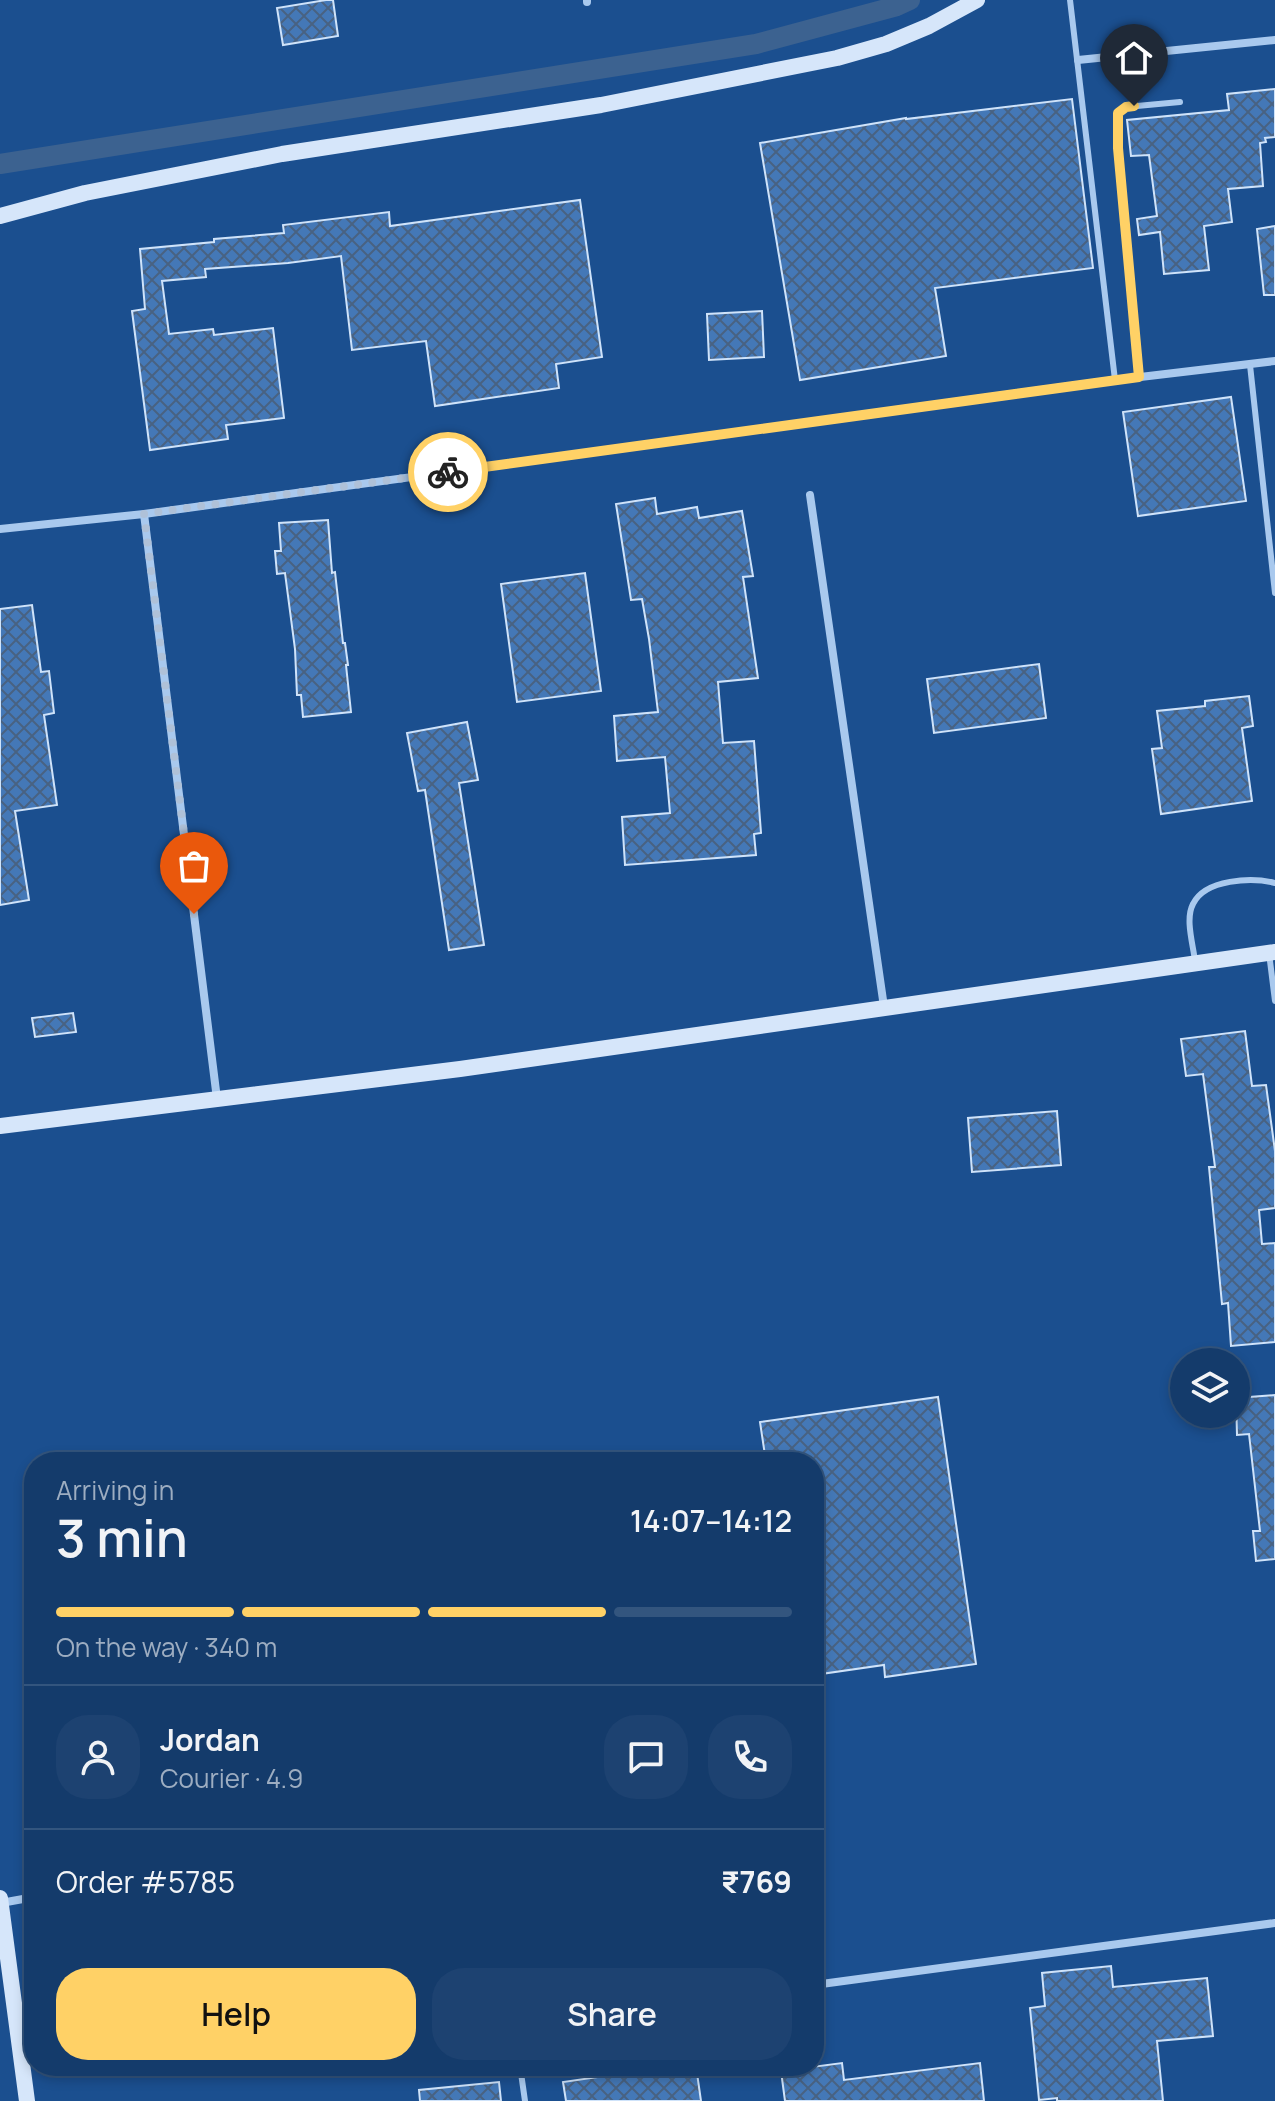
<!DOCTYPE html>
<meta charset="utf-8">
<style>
body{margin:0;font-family:Manrope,sans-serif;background:#1d4271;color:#f1f3f6;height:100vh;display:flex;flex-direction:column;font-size:30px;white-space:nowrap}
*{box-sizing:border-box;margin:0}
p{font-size:26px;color:#9dadc1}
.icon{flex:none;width:44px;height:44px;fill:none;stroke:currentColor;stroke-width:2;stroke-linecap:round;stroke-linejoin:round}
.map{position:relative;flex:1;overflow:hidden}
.side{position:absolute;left:24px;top:1452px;width:800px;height:624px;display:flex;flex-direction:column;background:#143b6b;border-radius:32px;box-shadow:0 4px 12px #0003,0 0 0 2px #33557e}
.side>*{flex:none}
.fabs{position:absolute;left:1170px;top:1348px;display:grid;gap:16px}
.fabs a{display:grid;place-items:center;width:80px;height:80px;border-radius:50%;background:#143b6b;box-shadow:0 4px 12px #0003,0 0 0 2px #33557e;font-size:40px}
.pin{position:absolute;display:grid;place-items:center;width:68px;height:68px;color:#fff;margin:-82px -34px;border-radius:50% 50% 50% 0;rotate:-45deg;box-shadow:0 0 8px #0007}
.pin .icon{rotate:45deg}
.courier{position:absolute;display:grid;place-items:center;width:80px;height:80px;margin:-40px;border:6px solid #ffd166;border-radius:50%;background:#fff;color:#222;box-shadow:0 2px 10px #0007}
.head em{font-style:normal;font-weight:600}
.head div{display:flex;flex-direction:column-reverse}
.head{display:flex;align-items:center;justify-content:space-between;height:136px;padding:0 32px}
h1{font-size:52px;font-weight:600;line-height:60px}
.bar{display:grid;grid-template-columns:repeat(4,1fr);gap:12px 8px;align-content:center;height:96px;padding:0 32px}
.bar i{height:10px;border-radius:6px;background:#33557e}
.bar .selected{background:#ffd166}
.bar p{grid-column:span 4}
.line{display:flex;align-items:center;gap:20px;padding:0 32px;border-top:2px solid #33557e}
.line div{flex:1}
.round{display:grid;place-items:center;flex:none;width:84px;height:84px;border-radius:32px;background:#1d4271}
.primary-button{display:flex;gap:16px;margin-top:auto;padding:16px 32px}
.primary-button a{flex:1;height:92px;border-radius:32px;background:#ffd166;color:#111;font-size:32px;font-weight:600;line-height:92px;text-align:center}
.primary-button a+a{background:#1d4271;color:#f1f3f6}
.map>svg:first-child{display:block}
</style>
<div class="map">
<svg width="1275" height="2101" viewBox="0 0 1275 2101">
<defs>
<pattern id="building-cross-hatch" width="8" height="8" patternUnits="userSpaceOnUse" patternTransform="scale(2)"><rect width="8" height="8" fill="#4478b7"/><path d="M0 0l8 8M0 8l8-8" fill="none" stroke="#486282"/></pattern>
</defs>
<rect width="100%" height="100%" fill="#1b4f8f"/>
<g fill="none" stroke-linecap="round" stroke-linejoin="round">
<path stroke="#3c6290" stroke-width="20" d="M0,164L756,44L897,6L910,0"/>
</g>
<path fill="url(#building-cross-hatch)" stroke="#cfe3fa" stroke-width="2" d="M326,0H333L338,36L283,45L277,8Z
M1275,89V137L1265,138L1266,142L1260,143L1263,186L1228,189L1232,222L1204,226L1209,270L1164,274L1160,232L1139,235L1137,219L1157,216L1149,155L1131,156L1127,120L1229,110L1227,94Z
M1072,99L1093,268L935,288L946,356L800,380L760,143L906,118V119Z
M580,200L602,357L556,364L559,388L435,406L426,341L352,350L341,256L288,263L205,269L206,277L162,281L169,334L213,329L214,335L273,328L284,418L226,425L228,439L150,450L132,311L145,309L140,249L214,242V239L284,233L283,225L389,212L390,226Z
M1275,226V295H1264L1257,229Z
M762,311L764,357L709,360L707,314Z
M1231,397L1246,501L1138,516L1123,412Z
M655,498L657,514L697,507L699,518L742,511L753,576L743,577L758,678L718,682L723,743L754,741L761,833L754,834L756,855L625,865L622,817L670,813L665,757L617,761L614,716L658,712L649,639L642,599L631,600L616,504Z
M328,520L332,573L335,572L343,643H345L348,665H346L351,712L303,717L301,695H297L295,649L285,573L277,574L275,551H281L279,523Z
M585,573L601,691L517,702L501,584Z
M32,605L41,672L49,671L54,713L44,715L57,805L15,811L29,900L0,905V609Z
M1039,664L1046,718L934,733L927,679Z
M1249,696L1253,726L1242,728L1252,801L1161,814L1152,749L1162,748L1157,711L1205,706V701Z
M467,722L478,780L459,783L484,945L449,950L425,790L418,791L407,733Z
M73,1013L76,1032L35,1037L32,1018Z
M1245,1031L1252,1086L1266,1085L1275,1151V1208L1259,1210L1262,1244L1275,1243V1342L1231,1346L1228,1303L1222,1304L1209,1167H1215L1203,1074L1186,1076L1181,1039Z
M1057,1111L1061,1165L972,1172L968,1118Z
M1275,1395V1559L1256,1561L1253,1531H1260L1249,1434L1237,1435L1236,1398Z
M938,1397L976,1664L885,1677L884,1665L814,1675V1462H766L760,1422Z
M1111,1966L1113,1987L1207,1978L1213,2036L1157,2041L1163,2101H1057V2098L1039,2100L1030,2008L1045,2006L1042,1973Z
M842,2063L844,2080L980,2063L984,2101H785L781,2071Z
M674,2066H696L701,2101H566L563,2082Z
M499,2082L501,2101H420L419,2090Z"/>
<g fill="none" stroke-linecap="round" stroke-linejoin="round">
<path stroke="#a9c9ee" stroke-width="6" d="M1070,0L1115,380
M1250,365L1275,593
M1139,377L1118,157V113L1126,107L1180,102
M1269,953L1275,1001
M1195,961C1193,944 1185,919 1193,904C1205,879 1252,877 1275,883
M520,2066L525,2101"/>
<path stroke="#a9c9ee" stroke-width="8" d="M587,0V2
M1078,60L1275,40
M810,495L884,1007
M144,514L217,1099
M0,529L144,514L1115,380L1275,361
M1,1903L34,1897
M814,1985L1275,1923
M15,2011L34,2008"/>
<path stroke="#d6e6fa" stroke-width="16" d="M0,216L85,193L282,154L601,105L837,58L886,44L929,26L977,0
M0,1126L460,1069L1275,952
M0,1898L27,2101"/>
</g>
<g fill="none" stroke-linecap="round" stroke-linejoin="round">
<path stroke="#afc1d8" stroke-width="8" stroke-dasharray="0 14.4" d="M194,914L144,514L448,472"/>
<path stroke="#ffd166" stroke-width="10" d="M448,472L1139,377L1118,148V113L1126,107L1134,106"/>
</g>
</svg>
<div class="fabs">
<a><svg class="icon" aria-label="layers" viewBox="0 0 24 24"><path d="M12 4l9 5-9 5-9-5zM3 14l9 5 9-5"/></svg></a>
</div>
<div class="pin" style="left:194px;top:914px;background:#ea580c"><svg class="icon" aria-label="bag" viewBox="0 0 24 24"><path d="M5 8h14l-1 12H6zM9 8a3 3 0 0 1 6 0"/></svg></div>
<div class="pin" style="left:1134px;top:106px;background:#1f2937"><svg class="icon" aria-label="home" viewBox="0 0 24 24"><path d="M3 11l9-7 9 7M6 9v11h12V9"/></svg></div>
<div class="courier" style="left:448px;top:472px"><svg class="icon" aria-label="bike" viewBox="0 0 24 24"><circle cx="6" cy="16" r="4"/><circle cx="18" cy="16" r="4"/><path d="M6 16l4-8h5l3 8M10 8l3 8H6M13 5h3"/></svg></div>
<section class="side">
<div class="head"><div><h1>3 min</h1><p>Arriving in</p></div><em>14:07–14:12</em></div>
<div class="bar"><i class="selected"></i><i class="selected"></i><i class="selected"></i><i></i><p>On the way · 340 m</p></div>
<div class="line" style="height:144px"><a class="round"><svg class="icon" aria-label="person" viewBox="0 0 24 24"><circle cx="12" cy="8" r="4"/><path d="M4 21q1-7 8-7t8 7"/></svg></a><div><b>Jordan</b><p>Courier · 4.9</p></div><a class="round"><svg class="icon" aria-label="chat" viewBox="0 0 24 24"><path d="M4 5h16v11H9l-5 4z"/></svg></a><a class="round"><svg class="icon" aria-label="phone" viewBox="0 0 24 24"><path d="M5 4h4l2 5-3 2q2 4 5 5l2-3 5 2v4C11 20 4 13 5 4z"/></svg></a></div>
<div class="line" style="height:104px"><div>Order #5785</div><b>₹769</b></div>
<div class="primary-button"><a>Help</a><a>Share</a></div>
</section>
</div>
